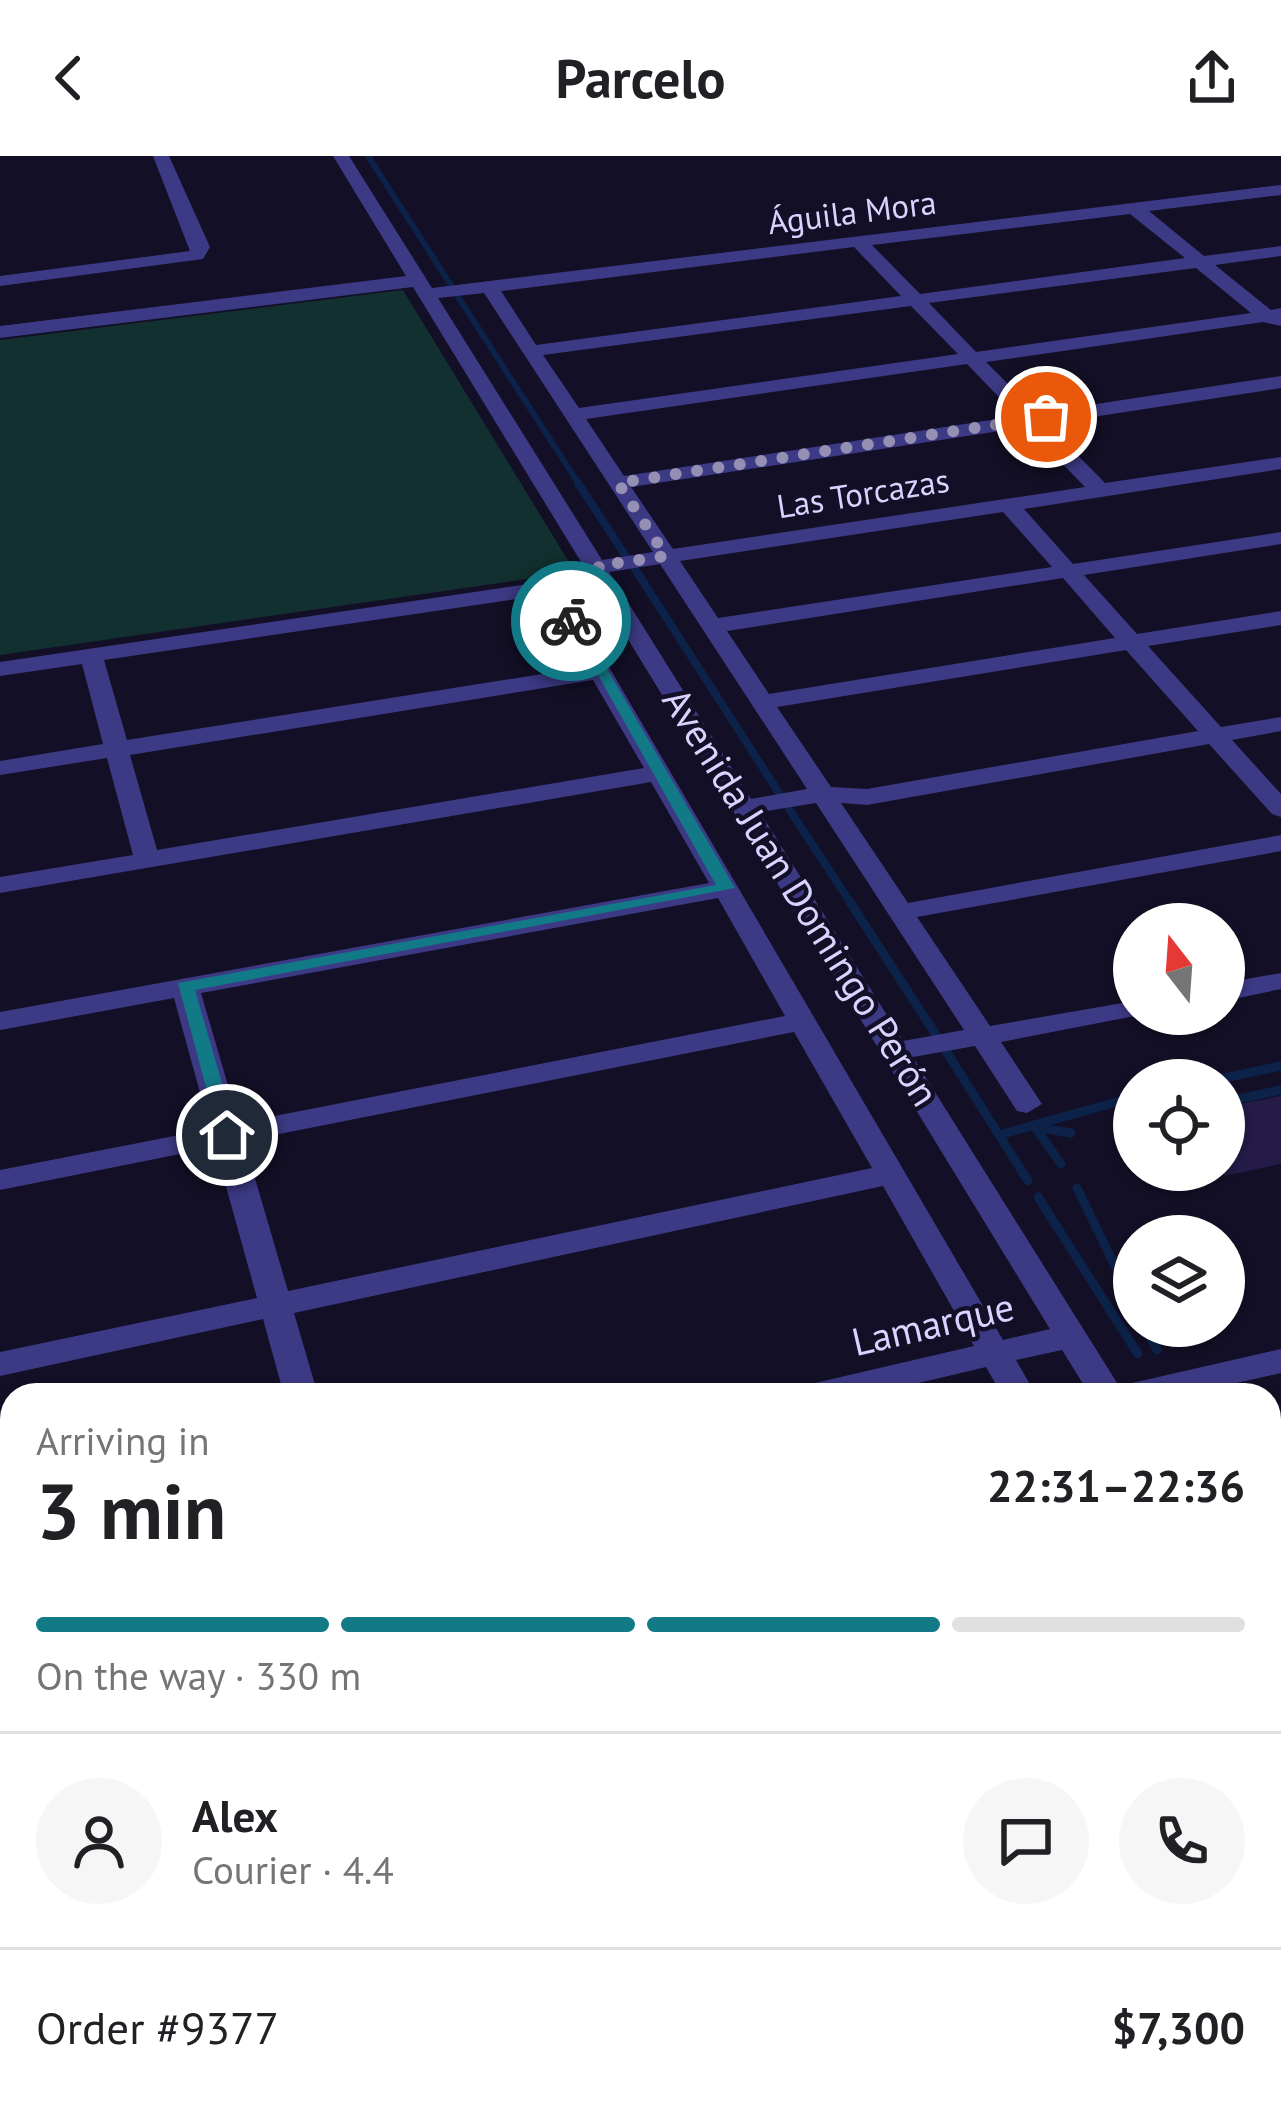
<!DOCTYPE html>
<meta charset="utf-8">
<style>
body{margin:0;font-family:"PT Sans",sans-serif;background:#f6f6f6;color:#202124;height:100vh;display:flex;flex-direction:column;font-size:45px;white-space:nowrap}
*{box-sizing:border-box;margin:0}
p{font-size:39px;color:#757577}
.icon{flex:none;width:66px;height:66px;fill:none;stroke:currentColor;stroke-width:2;stroke-linecap:round;stroke-linejoin:round}
.map{position:relative;flex:1;overflow:hidden}
.panel{position:absolute;left:0px;top:1227px;width:1281px;height:747px;display:flex;flex-direction:column;background:#fff;border-radius:36px 36px 0 0;box-shadow:0 3px 9px #0004}
.panel>*{flex:none}
.needle{width:78px;rotate:343deg}
.fabs{position:absolute;left:1113px;top:747px;display:grid;gap:24px}
.fabs a{display:grid;place-items:center;width:132px;height:132px;border-radius:50%;background:#fff;box-shadow:0 3px 9px #0004;font-size:60px}
.pin{position:absolute;display:grid;place-items:center;width:102px;height:102px;color:#fff;margin:-51px;border:6px solid #fff;border-radius:50%;box-shadow:0 3px 12px #0007}
.courier{position:absolute;display:grid;place-items:center;width:120px;height:120px;margin:-60px;border:9px solid #127987;border-radius:50%;background:#fff;color:#222;box-shadow:0 3px 15px #0007}
.headline em{font-style:normal;font-weight:800}
.headline div{display:flex;flex-direction:column-reverse}
.headline{display:flex;align-items:center;justify-content:space-between;height:204px;padding:0 36px}
h1{font-size:78px;font-weight:800;line-height:90px}
.bar{display:grid;grid-template-columns:repeat(4,1fr);gap:18px 12px;align-content:center;height:144px;padding:0 36px}
.bar i{height:15px;border-radius:9px;background:#e0e0e0}
.bar .selected{background:#127987}
.bar p{grid-column:span 4}
.line{display:flex;align-items:center;gap:30px;padding:0 36px;border-top:3px solid #e0e0e0}
.line div{flex:1}
.round{display:grid;place-items:center;flex:none;width:126px;height:126px;border-radius:63px;background:#f6f6f6}
header{display:flex;justify-content:space-between;align-items:center;height:156px;padding:0 36px;background:#fff;font-size:54px;font-weight:800}
.map>svg:first-child{display:block}
</style>
<header><svg class="icon" aria-label="back" viewBox="0 0 24 24"><path d="M15 5l-7 7 7 7"/></svg>Parcelo<svg class="icon" aria-label="share" viewBox="0 0 24 24"><path d="M12 15V3M7 8l5-5 5 5M5 13v7h14v-7"/></svg></header>
<div class="map">
<svg width="1281" height="1972" viewBox="0 0 1281 1972">
<rect width="100%" height="100%" fill="#130f26"/>
<path fill="#12302f" d="M403,134L575,416L0,499V184Z"/>
<g fill="none" stroke-linecap="round" stroke-linejoin="round">
<path stroke="#0c2248" stroke-width="6" d="M368,0L452,131
M457,139L580,330"/>
<path stroke="#0c2248" stroke-width="8" d="M578,327L625,399
M635,413L779,637
M789,653L852,749"/>
<path stroke="#0c2248" stroke-width="9" d="M850,746L936,879
M946,895L1028,1025
M1215,924L1281,910
M1224,946L1281,934
M1120,967L1134,964
M1035,971L1061,1008
M1035,971L1071,977
M999,979L1134,941
M1077,1032L1134,1149
M1038,1041L1138,1198
M1144,1170L1157,1194"/>
<path stroke="#0c2248" stroke-width="12" d="M1269,1365L1281,1383
M1269,1407L1281,1426"/>
</g>
<path fill="#241b47" d="M1281,940V1008L1224,1020V951Z"/>
<g fill="none" stroke-linecap="round" stroke-linejoin="round">
<path fill="#3d3a85" fill-rule="evenodd" d="M153,0H169L210,91L203,103L0,130V120L190,95Z
M333,0H349L432,132L1281,29V39L1149,55L1204,100L1281,90V100L1215,109L1271,154L1281,152V170L1263,166L986,206L1037,257L1281,220V232L1047,268L1105,327L1281,301V313L1024,353L1073,408L1281,376V388L1084,419L1137,478L1281,455V469L1148,490L1221,571L1281,561V575L1232,584L1281,638V661L1272,658L1209,588L867,649L841,647L908,747L1281,679V695L917,761L990,870L1134,845V858H1145L1001,886L1042,948L1027,957L1017,955L975,890L913,901L1119,1230L1281,1193V1217L1183,1239H1090L1062,1194L1016,1204L1036,1239H1002L986,1211L868,1239H798L803,1230L815,1227L974,1190L883,1030L294,1157L318,1239H284L263,1163L0,1220V1196L257,1142L215,991L0,1034V1014L210,973L174,842L0,874V856L709,727L651,626L0,737V721L133,699L107,602L0,619V605L103,588L82,508L0,520V506L589,419L413,131L0,182V170L406,120ZM1130,58L1185,102L920,138L872,89ZM854,91L901,140L536,189L501,135ZM1196,112L1251,157L976,196L929,147ZM484,137L653,396L602,404L438,142ZM911,150L958,198L579,252L543,199ZM967,208L1017,260L624,320L586,263ZM1027,271L1085,331L673,393L631,331ZM1003,356L1052,411L718,462L680,405ZM660,408L807,633L751,643L609,416ZM1063,422L1115,482L769,538L727,475ZM596,431L1050,1173L1003,1184L565,436ZM544,439L586,511L127,584L104,504ZM1126,494L1198,575L867,633L831,631L777,551ZM593,524L644,612L157,694L130,599ZM816,647L964,874L903,885L760,656ZM718,742L785,860L239,967L201,837ZM794,876L872,1012L288,1135L244,985Z
M1281,817V833L1224,845V827Z
M12,1411V1439L0,1442V1414Z
M1269,1488L1281,1492V1537L1269,1533Z
M1269,1653L1281,1657V1708L1269,1704Z
M12,1669V1703L0,1706V1672Z
M156,1962H231L226,1972H152Z
M485,1962H529L532,1972H488Z"/>
</g>
<path fill="#127987" d="M566,462L579,465L735,732L195,834L237,979L220,983L178,827L716,729Z"/>
<g fill="none" stroke-linecap="round" stroke-linejoin="round">
<path stroke="#948fb3" stroke-width="12" stroke-dasharray="0 21.6" d="M571,465L551,430L605,423L598,410L666,400L618,327L1046,261"/>
</g>
<g text-anchor="middle" stroke-width="9" stroke-linejoin="round" paint-order="stroke">
<g font-size="33" fill="#d9d4ff" stroke="#130f26">
<text transform="translate(852 56) rotate(-7)" y="12">Águila Mora</text>
<text transform="translate(863 337) rotate(-9)" y="12">Las Torcazas</text>
</g>
<g font-size="39" fill="#d9d4ff" stroke="#130f26">
<text transform="translate(801 741) rotate(58)" y="14">Avenida Juan Domingo Perón</text>
<text transform="translate(933 1168) rotate(-13)" y="14">Lamarque</text>
</g>
</g>
</svg>
<div class="fabs">
<a><svg class="needle" viewBox="-14 -14 28 28"><path d="M0-13l5 13h-10z" fill="#e53935"/><path d="M0 13l5-13h-10z" fill="#757577"/></svg></a>
<a><svg class="icon" aria-label="locate" viewBox="0 0 24 24"><circle cx="12" cy="12" r="6"/><path d="M12 2v4M12 18v4M2 12h4M18 12h4"/></svg></a>
<a><svg class="icon" aria-label="layers" viewBox="0 0 24 24"><path d="M12 4l9 5-9 5-9-5zM3 14l9 5 9-5"/></svg></a>
</div>
<div class="pin" style="left:1046px;top:261px;background:#ea580c"><svg class="icon" aria-label="bag" viewBox="0 0 24 24"><path d="M5 8h14l-1 12H6zM9 8a3 3 0 0 1 6 0"/></svg></div>
<div class="pin" style="left:227px;top:979px;background:#1f2937"><svg class="icon" aria-label="home" viewBox="0 0 24 24"><path d="M3 11l9-7 9 7M6 9v11h12V9"/></svg></div>
<div class="courier" style="left:571px;top:465px"><svg class="icon" aria-label="bike" viewBox="0 0 24 24"><circle cx="6" cy="16" r="4"/><circle cx="18" cy="16" r="4"/><path d="M6 16l4-8h5l3 8M10 8l3 8H6M13 5h3"/></svg></div>
<section class="panel">
<div class="headline"><div><h1>3 min</h1><p>Arriving in</p></div><em>22:31–22:36</em></div>
<div class="bar"><i class="selected"></i><i class="selected"></i><i class="selected"></i><i></i><p>On the way · 330 m</p></div>
<div class="line" style="height:216px"><a class="round"><svg class="icon" aria-label="person" viewBox="0 0 24 24"><circle cx="12" cy="8" r="4"/><path d="M4 21q1-7 8-7t8 7"/></svg></a><div><b>Alex</b><p>Courier · 4.4</p></div><a class="round"><svg class="icon" aria-label="chat" viewBox="0 0 24 24"><path d="M4 5h16v11H9l-5 4z"/></svg></a><a class="round"><svg class="icon" aria-label="phone" viewBox="0 0 24 24"><path d="M5 4h4l2 5-3 2q2 4 5 5l2-3 5 2v4C11 20 4 13 5 4z"/></svg></a></div>
<div class="line" style="height:156px"><div>Order #9377</div><b>$7,300</b></div>
</section>
</div>
